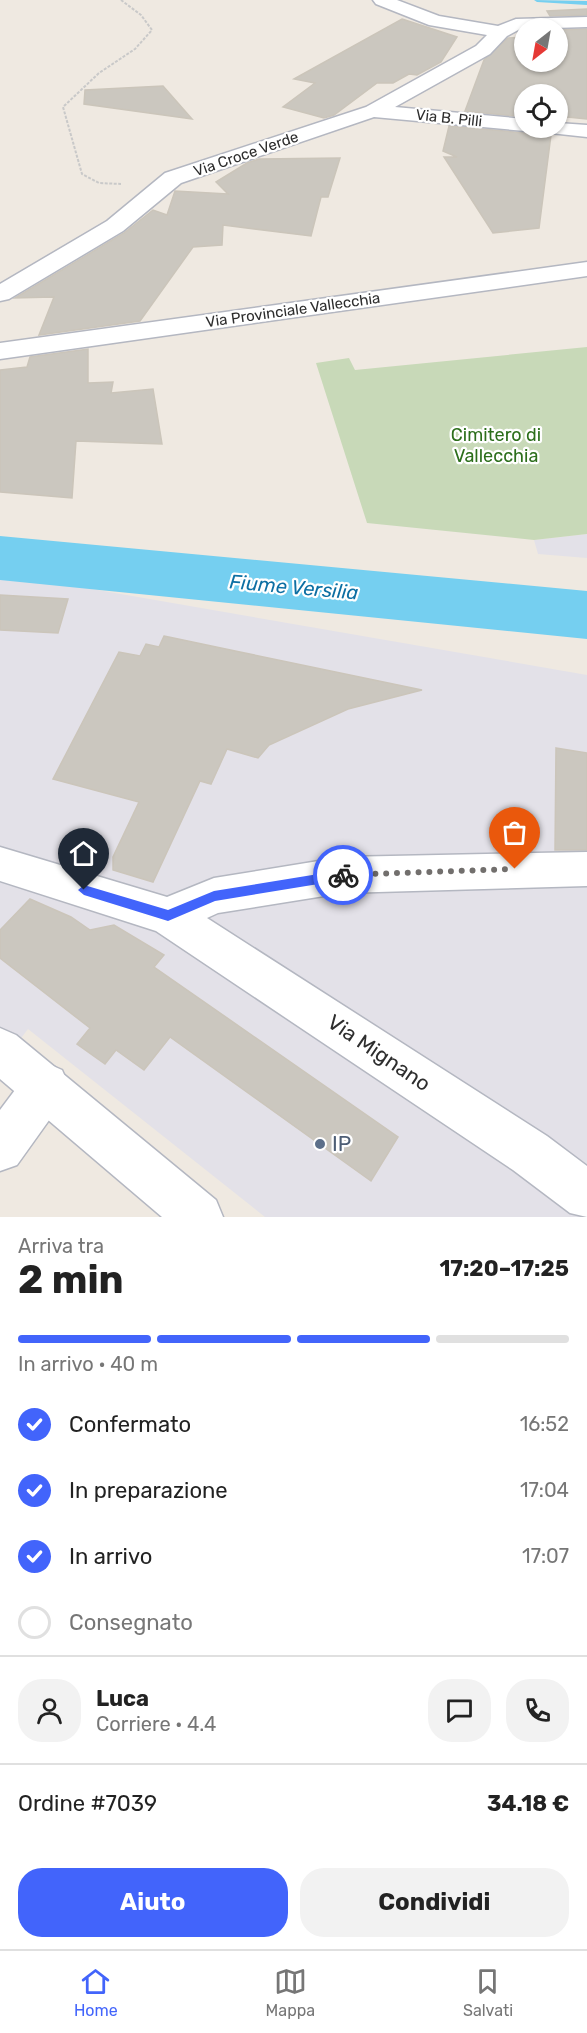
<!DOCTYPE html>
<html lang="it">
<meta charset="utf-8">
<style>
body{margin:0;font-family:Rubik,sans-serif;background:#f2f2f2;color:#222;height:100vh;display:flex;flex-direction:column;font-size:22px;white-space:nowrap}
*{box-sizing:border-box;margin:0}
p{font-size:20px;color:#767676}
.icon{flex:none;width:33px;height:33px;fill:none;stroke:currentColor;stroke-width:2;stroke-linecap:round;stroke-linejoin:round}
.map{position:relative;height:1217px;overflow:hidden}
.panel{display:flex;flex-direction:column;background:#fff;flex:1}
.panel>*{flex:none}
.needle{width:39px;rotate:211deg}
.buttons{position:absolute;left:514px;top:18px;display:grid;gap:12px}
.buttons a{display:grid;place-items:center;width:54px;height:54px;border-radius:50%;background:#fff;box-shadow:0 2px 4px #0004;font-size:30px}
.pin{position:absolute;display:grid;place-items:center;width:51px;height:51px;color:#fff;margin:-62px -26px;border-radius:50% 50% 50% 0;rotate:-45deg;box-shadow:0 0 6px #0007}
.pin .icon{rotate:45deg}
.courier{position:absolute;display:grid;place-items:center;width:60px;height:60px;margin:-30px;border:4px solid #4264fb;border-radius:50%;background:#fff;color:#222;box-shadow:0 2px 8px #0007}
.headline em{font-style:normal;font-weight:700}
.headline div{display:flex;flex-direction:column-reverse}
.headline{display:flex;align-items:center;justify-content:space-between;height:102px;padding:0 18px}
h1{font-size:39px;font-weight:700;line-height:45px}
.bar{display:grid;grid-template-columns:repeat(4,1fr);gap:9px 6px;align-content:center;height:72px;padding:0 18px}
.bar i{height:8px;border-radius:4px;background:#e0e0e0}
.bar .current{background:#4264fb}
.bar p{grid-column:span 4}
.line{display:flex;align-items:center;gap:15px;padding:0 18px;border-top:2px solid #e0e0e0}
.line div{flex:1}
.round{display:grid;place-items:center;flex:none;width:63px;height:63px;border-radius:24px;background:#f2f2f2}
ol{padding:0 18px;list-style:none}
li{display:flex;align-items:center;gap:18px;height:66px}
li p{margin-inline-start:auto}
li .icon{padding:6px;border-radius:50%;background:#4264fb;color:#fff;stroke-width:4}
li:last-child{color:#767676}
li i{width:33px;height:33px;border:3px solid #e0e0e0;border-radius:50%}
.button{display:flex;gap:12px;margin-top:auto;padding:12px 18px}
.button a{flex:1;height:69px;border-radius:24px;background:#4264fb;color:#fff;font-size:24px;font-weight:700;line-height:69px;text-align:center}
.button a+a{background:#f2f2f2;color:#222}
.dock{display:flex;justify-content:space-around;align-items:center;height:84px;border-top:2px solid #e0e0e0;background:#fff;font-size:16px;color:#767676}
.dock a{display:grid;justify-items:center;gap:3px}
.dock .current{color:#4264fb}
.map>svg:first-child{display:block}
</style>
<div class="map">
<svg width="587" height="1217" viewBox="0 0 587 1217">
<rect width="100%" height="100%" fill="#efe9e1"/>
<path fill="#e3e1e8" d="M587,534V558L538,554L534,540Z
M0,573L587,675V1217H265L28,1029L0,1066Z"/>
<path fill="#c8d9b8" d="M587,347V534L534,540L367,523L316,363L349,358L355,370Z"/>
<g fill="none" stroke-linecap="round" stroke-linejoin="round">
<path fill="#75cff0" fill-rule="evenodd" d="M534,0L587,1V5L537,2Z"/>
<path fill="#75cff0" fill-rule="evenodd" d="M0,536L587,591V639L0,580Z"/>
</g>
<path fill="#cbc7bf" stroke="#cbc5ba" stroke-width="1.5" d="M587,9V15L550,16L547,11Z
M402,19L457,37L441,62L417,75L409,74L393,83H377L334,115L324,118L283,107L315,83L294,79Z
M587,29V119L558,116V94H525V117L465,111L484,60L508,38L525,37V62H558V34L563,33L560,30Z
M163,86L192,119L84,104L85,90Z
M449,126L525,133L536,129L541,134L551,135L539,228L493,233L444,157H457L443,151Z
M340,158L328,197H321L311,236L223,225L222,245L193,247L140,321L39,335L54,297L15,298L124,233L153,210L167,215L175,191L228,194L216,182L247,163L259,159Z
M88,349V383L113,382L111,393L153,389L162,444L76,441L72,498L0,492V370L27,367L30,357Z
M0,595L68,599L58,633L0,630Z
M164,636L240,652L422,690L348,709L269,745L258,758L227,749L211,784L200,781L153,882L113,870V857L139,802L53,779L119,652L140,656L146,644L159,647Z
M556,748L587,753V850H555Z
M30,899L71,917L90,930L114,925L164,955L154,967L398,1137L371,1181L170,1037L144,1070L116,1050L105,1064L77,1044L90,1028L0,958V930Z"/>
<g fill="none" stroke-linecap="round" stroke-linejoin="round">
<defs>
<path id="minor" d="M373,0H397L439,16L498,26L516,19L587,17V27L520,29L507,36L490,54L395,107L525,119V128H534L532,129L525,131L374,117L181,183L123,231L9,299L0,301V284L107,221L165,173L366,107L476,46L487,35L429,25L376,4Z
M558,123L587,125V137L541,132L538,128H558Z
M0,847L167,897L214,878L343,857L587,852V886L343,893L218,913L207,918L547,1136L587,1166V1217L570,1213L513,1170L156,931L0,881Z
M46,1063L62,1070L69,1086L62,1102L17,1165L0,1171V1110L30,1070Z"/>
<path id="secondary" d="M587,262V276L0,359V343Z
M0,1028L16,1035L216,1200L223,1217H162L0,1079Z"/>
</defs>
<use href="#minor" stroke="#b4b7c1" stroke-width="3"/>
<use href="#secondary" stroke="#b4b7c1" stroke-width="3"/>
<path stroke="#c9c9c9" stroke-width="2" stroke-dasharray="3 1.5" stroke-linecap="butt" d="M121,0L141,15L152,30L135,49L99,73L63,107L82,174L99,183L121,184"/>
<use href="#minor" fill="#fff" fill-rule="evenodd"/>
<use href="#secondary" fill="#fff" fill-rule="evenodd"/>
</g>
<path fill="#4264fb" d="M343,870L349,875L343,880L215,901L168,921L84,895L78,890L84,885L168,910L214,891Z"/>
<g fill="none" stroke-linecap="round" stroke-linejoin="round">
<path stroke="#726f6d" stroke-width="6" stroke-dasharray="0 10.8" d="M343,875L515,869"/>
</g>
<circle fill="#5c6f8a" stroke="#fff" stroke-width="2" cx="320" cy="1144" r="6"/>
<g text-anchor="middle" stroke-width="4.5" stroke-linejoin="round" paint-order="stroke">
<g font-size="15" fill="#2e2e2e" stroke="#fff">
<text transform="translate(449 118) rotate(6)" y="5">Via B. Pilli</text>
<text transform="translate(246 154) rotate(-19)" y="5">Via Croce Verde</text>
<text transform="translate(293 310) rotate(-8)" y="5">Via Provinciale Vallecchia</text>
</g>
<g font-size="18" fill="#2c6e1b" stroke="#fff">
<text x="496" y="441">Cimitero di<tspan x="496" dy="21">Vallecchia</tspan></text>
</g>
<g font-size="20" font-style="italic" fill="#0d6fa3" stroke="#fff">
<text transform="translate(294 587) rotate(5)" y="7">Fiume Versilia</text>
</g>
<g font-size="21" fill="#2e2e2e" stroke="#fff">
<text transform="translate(379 1053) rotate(34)" y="7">Via Mignano</text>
</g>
<g font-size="21" fill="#4e5e75" stroke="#fff" text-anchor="start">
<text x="332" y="1151">IP</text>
</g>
</g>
</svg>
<div class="buttons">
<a><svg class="needle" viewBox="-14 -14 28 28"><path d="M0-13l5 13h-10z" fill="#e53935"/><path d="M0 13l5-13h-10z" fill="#767676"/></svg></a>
<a><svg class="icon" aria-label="locate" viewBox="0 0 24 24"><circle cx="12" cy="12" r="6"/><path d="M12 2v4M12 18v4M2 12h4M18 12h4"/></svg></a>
</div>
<div class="pin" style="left:515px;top:869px;background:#ea580c"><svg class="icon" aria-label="bag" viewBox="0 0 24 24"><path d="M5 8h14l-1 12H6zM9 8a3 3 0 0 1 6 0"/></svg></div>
<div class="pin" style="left:84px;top:890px;background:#1f2937"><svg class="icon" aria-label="home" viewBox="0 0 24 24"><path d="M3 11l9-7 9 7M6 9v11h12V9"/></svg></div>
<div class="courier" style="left:343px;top:875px"><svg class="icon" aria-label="bike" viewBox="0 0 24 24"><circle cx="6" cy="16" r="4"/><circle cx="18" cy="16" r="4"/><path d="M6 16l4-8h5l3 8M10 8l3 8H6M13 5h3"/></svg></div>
</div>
<section class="panel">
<div class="headline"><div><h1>2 min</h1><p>Arriva tra</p></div><em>17:20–17:25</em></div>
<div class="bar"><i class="current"></i><i class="current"></i><i class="current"></i><i></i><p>In arrivo · 40 m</p></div>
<ol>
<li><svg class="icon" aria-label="check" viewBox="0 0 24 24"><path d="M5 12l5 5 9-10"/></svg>Confermato<p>16:52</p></li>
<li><svg class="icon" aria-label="check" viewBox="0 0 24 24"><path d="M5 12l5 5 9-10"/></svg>In preparazione<p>17:04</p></li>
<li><svg class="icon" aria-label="check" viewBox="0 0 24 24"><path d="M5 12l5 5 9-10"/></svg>In arrivo<p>17:07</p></li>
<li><i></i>Consegnato</li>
</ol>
<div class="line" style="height:108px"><a class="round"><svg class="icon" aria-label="person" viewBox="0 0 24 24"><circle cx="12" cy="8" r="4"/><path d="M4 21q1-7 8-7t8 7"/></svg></a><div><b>Luca</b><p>Corriere · 4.4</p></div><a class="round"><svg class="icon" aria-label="chat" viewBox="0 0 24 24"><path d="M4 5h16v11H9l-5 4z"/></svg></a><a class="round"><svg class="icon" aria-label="phone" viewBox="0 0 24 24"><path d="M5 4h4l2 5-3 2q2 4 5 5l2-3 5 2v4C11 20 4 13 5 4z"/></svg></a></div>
<div class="line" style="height:78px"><div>Ordine #7039</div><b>34.18 €</b></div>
<div class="button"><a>Aiuto</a><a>Condividi</a></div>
</section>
<nav class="dock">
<a class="current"><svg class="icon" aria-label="home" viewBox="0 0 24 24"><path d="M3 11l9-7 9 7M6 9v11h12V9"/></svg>Home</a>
<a><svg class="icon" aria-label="map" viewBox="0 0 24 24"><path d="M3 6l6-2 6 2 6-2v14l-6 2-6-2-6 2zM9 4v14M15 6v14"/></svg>Mappa</a>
<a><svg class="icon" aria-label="saved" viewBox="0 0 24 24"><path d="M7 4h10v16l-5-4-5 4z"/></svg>Salvati</a>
</nav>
